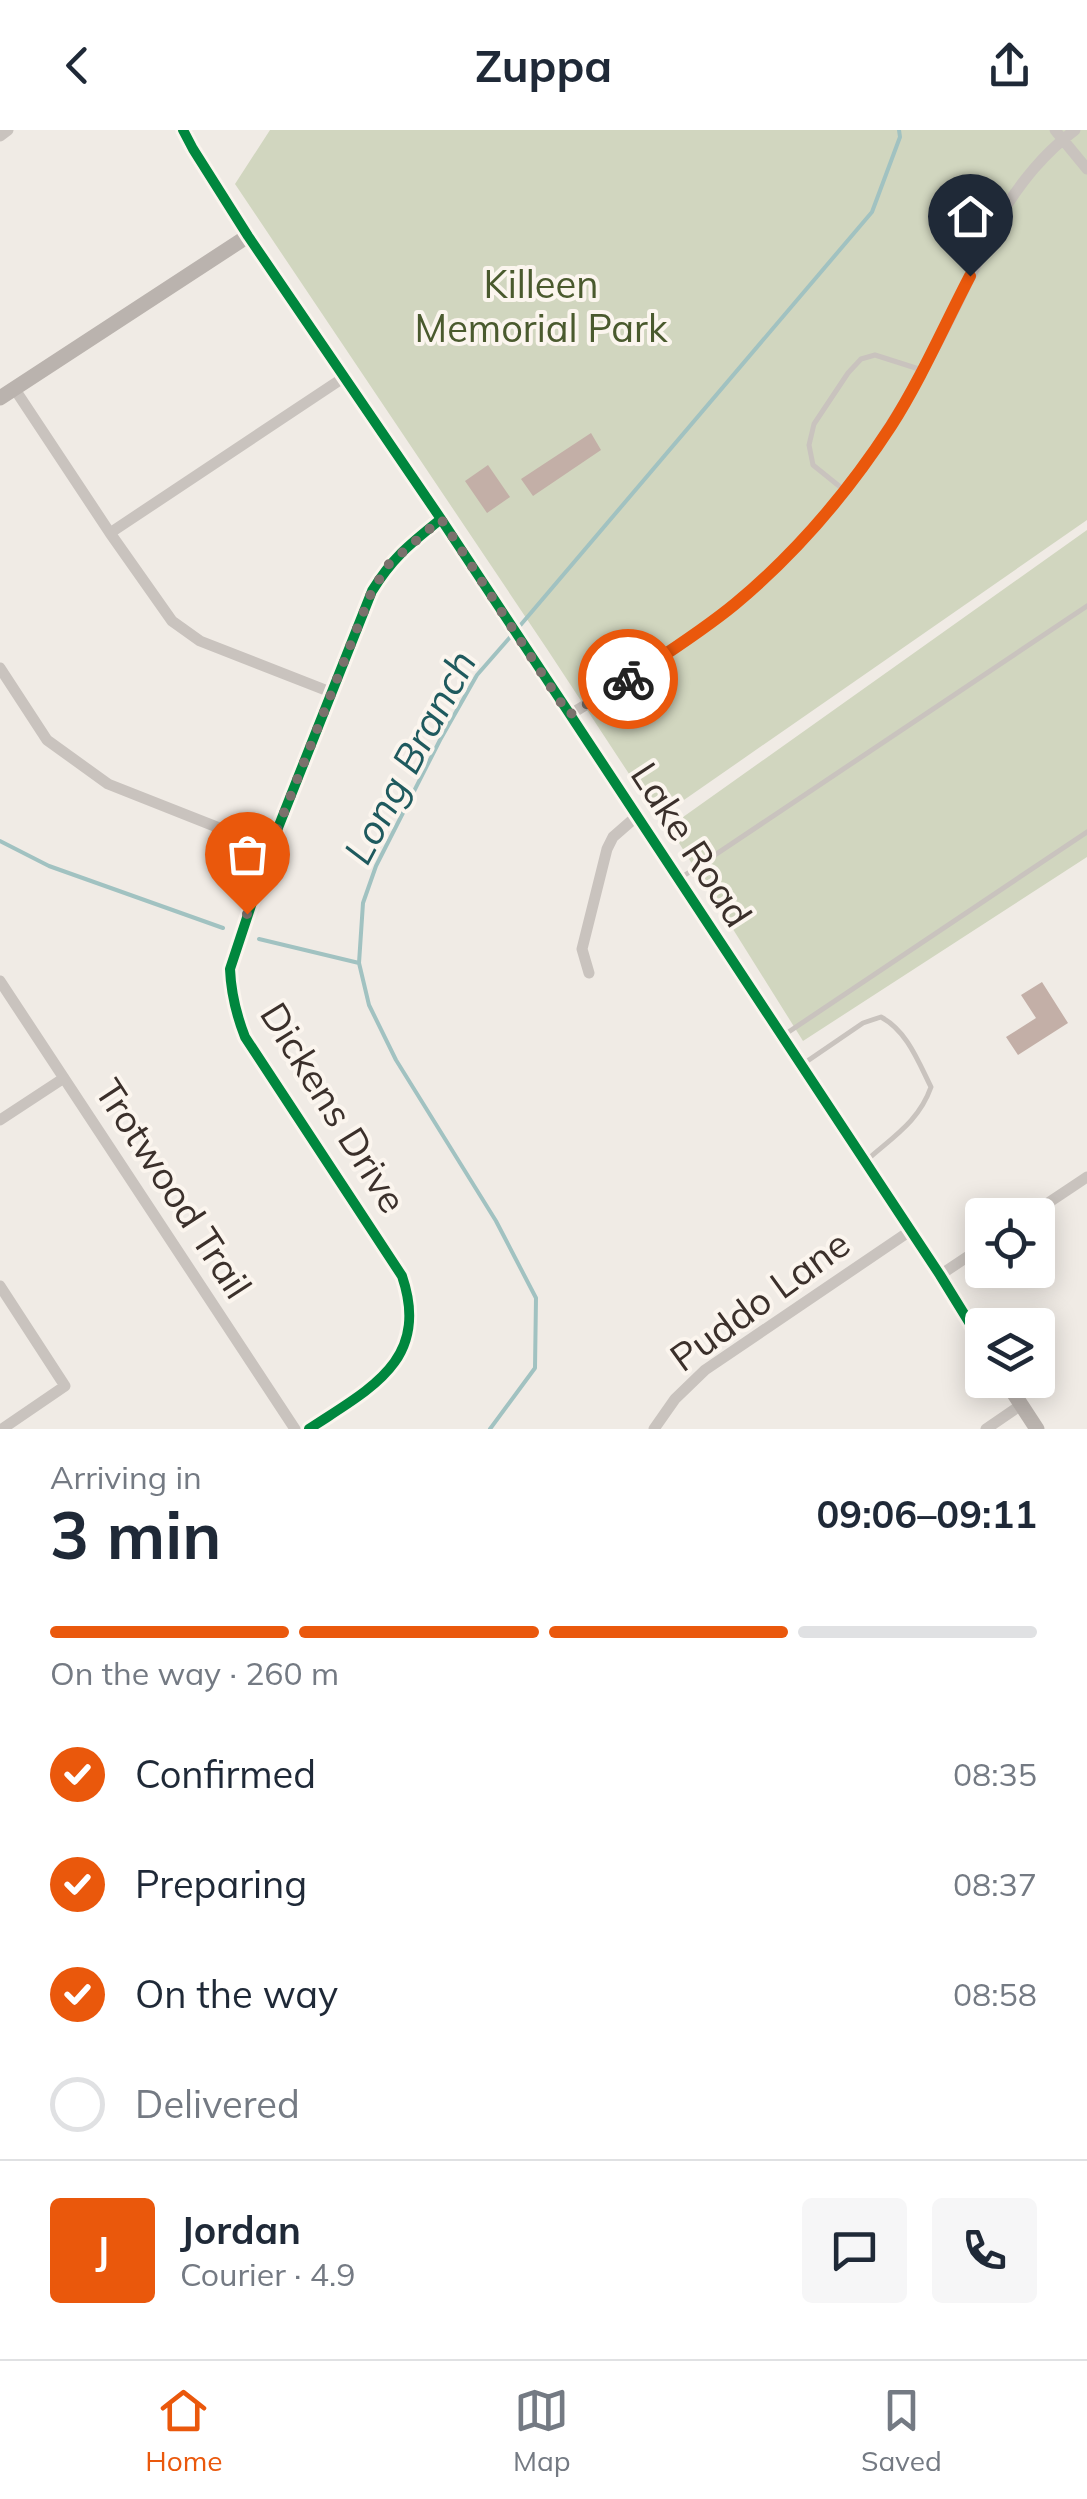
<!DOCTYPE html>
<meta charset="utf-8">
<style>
body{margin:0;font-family:Mulish,sans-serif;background:#f6f6f7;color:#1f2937;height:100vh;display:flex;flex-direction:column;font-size:38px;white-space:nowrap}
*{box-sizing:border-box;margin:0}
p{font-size:32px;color:#747a83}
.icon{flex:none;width:55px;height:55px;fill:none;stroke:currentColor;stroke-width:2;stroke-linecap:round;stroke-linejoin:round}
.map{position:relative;height:1299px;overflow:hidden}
.drawer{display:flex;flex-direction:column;background:#fff;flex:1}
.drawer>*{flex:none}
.fabs{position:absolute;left:965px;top:1068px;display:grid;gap:20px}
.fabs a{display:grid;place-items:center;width:90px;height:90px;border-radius:10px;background:#fff;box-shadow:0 5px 25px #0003;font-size:50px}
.pin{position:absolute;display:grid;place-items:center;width:85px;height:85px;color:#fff;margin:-102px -42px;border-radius:50% 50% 50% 0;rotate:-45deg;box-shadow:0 0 10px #0007}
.pin .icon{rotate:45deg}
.courier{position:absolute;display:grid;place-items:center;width:100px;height:100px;margin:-50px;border:8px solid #ea580c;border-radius:50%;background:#fff;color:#222;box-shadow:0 2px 12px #0007}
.headline em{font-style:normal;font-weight:700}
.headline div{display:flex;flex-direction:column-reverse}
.headline{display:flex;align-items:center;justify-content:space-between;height:170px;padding:0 50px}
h1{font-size:65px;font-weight:700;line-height:75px}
.bar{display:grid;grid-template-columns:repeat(4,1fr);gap:15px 10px;align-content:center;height:120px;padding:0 50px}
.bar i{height:12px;border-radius:8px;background:#e0e1e3}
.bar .current{background:#ea580c}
.bar p{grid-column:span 4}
.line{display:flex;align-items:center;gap:25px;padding:0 50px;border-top:2px solid #e0e1e3}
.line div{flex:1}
.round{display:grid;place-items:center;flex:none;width:105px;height:105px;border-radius:10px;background:#f6f6f7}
ol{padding:0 50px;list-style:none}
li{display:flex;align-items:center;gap:30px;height:110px}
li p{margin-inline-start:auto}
li .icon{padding:10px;border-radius:50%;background:#ea580c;color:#fff;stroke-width:4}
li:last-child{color:#747a83}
li i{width:55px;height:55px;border:5px solid #e0e1e3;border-radius:50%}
header{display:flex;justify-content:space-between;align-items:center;height:130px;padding:0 50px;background:#fff;font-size:45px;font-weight:700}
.dock{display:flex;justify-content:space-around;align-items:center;height:140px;border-top:2px solid #e0e1e3;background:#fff;font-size:28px;color:#747a83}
.dock a{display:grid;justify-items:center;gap:5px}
.dock .current{color:#ea580c}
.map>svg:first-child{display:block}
</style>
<header><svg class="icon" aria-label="back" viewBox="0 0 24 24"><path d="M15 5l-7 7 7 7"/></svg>Zuppa<svg class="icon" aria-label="share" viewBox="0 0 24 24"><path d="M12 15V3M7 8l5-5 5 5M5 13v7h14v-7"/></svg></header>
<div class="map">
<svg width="1087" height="1299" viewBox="0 0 1087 1299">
<rect width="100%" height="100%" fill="#f0ebe5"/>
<path fill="#d1d6bf" d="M270,0H1087V390L658,688L547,519L235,54Z
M1087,400V727L803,911L669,697Z"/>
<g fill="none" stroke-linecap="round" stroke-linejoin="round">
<path stroke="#a1c2c1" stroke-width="4" d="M518,498L872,82L900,7L899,0
M0,711L49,736L223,798
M259,809L359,833
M490,1299L535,1238L536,1168L496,1091L396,930L369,875L359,833L363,773L376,736L440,610L477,545L512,505"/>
</g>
<path fill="#c3afa7" d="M591,303L601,320L533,366L521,349Z
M488,335L510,367L487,383L465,351Z
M1042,852L1068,893L1018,925L1006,907L1036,888L1021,865Z"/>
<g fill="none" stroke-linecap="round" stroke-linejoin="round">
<path stroke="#c9c3be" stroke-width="5" d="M844,360L813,335L809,315L814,294L848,243L861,229L875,225L922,240
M682,747L1087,476
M784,905L1087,702
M803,934L863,893L881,887C907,901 918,931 931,957C919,991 894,1006 867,1030"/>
<path stroke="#c9c3be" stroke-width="11" d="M1055,0L1087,39
M0,6L8,0
M14,258L110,403L172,491L200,511L333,563
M110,403L343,248
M0,538L47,610L108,654L270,718
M569,585C625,551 682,517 733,475C795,425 850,361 892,293C934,227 966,154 1001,84C1022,51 1044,23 1075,0
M589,843L582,819L607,719L613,707L637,686
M0,851L295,1299
M0,990L64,948
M1030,1085L1087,1047
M940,1145L982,1117
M0,1156L65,1256L2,1299
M309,1299C369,1259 431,1231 402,1146L245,907C236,884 231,863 230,839L270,718L372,461C393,427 410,414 441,389
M654,1299L675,1269L705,1240L910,1101
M986,1299L1021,1275"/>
<path stroke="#bab3ae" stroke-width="15" d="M183,0L193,19L248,106L441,389L940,1145L982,1213
M0,268L248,106
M1005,1250L1037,1299"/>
<defs>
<path id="cycleway" d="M183,0L193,19L248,106L441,389L940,1145L982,1213
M309,1299C369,1259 431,1231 402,1146L245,907C236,884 231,863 230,839L270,718L372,461C393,427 410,414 441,389"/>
</defs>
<use href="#cycleway" stroke="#fbf5ee" stroke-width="16"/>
<use href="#cycleway" stroke="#00873e" stroke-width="10"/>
</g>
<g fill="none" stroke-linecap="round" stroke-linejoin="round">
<path stroke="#7a716c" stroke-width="10" stroke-dasharray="0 18" d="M247,784L270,718L372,461L389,434L441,389L569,585L628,549"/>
<path stroke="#ea580c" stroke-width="12" d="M628,549C664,525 701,502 735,474C795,424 848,362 891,296C921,249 944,196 970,146"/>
</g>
<g text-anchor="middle" stroke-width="8" stroke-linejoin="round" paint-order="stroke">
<g font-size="38" fill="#4a5a2e" stroke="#fbf5ee">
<text x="541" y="168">Killeen<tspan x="541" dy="44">Memorial Park</tspan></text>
</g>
<g font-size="38" fill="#3b302b" stroke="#fbf5ee">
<text transform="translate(691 715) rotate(57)" y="13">Lake Road</text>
<text transform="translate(333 978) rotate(58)" y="13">Dickens Drive</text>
<text transform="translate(173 1059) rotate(57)" y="13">Trotwood Trail</text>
<text transform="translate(760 1171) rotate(-36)" y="13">Puddo Lane</text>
</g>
<g font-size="40" font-style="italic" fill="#1f5a5e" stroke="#fbf5ee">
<text transform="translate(410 627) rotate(-62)" y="14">Long Branch</text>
</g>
</g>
</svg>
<div class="fabs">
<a><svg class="icon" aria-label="locate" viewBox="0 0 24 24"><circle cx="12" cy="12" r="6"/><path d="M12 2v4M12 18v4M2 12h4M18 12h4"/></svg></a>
<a><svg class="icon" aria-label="layers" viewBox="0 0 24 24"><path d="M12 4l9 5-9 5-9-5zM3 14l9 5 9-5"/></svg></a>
</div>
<div class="pin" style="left:247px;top:784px;background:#ea580c"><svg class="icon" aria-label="bag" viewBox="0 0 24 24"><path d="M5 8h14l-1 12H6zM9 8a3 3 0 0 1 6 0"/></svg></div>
<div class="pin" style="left:970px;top:146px;background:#1f2937"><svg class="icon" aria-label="home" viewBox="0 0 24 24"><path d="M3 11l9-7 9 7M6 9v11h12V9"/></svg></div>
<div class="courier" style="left:628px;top:549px"><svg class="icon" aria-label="bike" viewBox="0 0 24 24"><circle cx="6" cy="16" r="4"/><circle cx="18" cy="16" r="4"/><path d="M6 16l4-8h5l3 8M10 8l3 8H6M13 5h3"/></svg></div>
</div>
<section class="drawer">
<div class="headline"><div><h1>3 min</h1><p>Arriving in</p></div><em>09:06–09:11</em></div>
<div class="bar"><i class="current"></i><i class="current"></i><i class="current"></i><i></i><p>On the way · 260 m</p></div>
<ol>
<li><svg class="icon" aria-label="check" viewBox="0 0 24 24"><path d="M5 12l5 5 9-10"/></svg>Confirmed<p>08:35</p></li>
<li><svg class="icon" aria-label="check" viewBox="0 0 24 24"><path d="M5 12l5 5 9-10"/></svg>Preparing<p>08:37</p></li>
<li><svg class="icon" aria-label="check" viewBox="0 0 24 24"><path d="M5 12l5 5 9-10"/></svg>On the way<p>08:58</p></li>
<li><i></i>Delivered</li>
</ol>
<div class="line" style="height:180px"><b class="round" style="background:#ea580c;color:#fff">J</b><div><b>Jordan</b><p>Courier · 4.9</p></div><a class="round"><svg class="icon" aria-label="chat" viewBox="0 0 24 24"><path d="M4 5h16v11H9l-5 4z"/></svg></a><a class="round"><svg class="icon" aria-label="phone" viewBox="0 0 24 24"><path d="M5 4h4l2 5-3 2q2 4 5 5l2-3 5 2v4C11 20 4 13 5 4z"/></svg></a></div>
</section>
<nav class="dock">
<a class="current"><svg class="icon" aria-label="home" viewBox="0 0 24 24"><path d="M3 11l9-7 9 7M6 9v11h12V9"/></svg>Home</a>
<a><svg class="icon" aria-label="map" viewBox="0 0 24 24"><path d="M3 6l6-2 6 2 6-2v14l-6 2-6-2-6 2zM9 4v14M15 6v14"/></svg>Map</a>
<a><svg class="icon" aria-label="saved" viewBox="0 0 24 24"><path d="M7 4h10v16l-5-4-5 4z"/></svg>Saved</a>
</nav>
